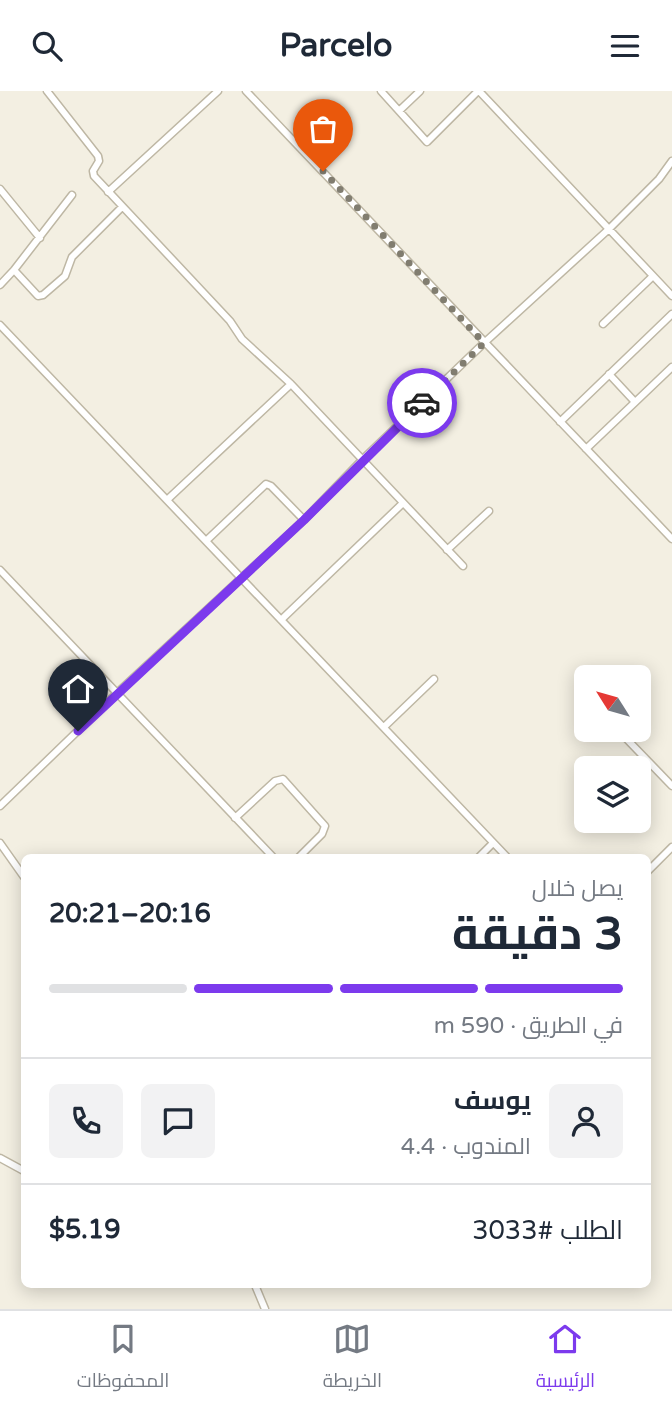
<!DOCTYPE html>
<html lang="ar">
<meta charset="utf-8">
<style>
body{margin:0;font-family:"Varela Round",Cairo,sans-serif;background:#f2f2f3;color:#1f2937;direction:rtl;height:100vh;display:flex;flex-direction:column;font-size:26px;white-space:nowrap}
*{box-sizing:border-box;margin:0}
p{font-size:23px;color:#747a83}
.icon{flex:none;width:38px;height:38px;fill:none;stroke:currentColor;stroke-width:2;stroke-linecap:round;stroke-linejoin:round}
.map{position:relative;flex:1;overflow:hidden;direction:ltr}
.side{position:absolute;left:21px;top:763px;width:630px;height:434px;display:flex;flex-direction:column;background:#fff;border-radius:10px;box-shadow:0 4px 18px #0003;direction:rtl}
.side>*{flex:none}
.needle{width:46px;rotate:307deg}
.fabs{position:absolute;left:574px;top:574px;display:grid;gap:14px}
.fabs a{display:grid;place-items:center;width:77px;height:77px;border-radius:10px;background:#fff;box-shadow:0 4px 18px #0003;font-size:35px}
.pin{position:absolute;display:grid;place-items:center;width:60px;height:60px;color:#fff;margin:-72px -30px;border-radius:50% 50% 50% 0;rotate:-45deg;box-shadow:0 0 7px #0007}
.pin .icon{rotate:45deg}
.courier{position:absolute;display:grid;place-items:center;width:70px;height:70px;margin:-35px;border:5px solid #7c3aed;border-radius:50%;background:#fff;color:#222;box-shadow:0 2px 9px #0007}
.summary em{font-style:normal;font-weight:700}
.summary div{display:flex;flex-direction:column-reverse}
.summary{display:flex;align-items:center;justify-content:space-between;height:119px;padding:0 28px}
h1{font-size:46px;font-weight:700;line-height:52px}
.bar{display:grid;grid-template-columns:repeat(4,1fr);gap:10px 7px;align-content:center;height:84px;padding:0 28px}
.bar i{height:9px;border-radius:5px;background:#e0e1e3}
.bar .active{background:#7c3aed}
.bar p{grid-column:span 4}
.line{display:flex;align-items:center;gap:18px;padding:0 28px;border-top:2px solid #e0e1e3}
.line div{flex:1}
.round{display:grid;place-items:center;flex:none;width:74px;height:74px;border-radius:10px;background:#f2f2f3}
header{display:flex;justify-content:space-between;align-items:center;height:91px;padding:0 28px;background:#fff;font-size:32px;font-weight:700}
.dock{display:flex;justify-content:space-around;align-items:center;height:98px;border-top:2px solid #e0e1e3;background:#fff;font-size:19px;color:#747a83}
.dock a{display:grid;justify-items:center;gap:4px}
.dock .active{color:#7c3aed}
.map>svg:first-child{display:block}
</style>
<header><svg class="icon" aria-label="menu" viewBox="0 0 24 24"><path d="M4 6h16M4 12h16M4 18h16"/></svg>Parcelo<svg class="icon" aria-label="search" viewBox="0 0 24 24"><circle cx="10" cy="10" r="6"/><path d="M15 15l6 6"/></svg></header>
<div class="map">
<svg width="672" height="1218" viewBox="0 0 672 1218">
<rect width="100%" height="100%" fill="#f3efe2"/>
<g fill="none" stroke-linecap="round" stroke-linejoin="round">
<defs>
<path id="minor" d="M47,0L98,65L99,70L93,80L94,85L230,230L242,248L291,293L463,475
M246,0L672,448
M381,0L427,51L478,0
M479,0L672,205
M399,20L420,0
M0,98L40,147
M108,101L218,0
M14,179L38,205L43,204L65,185L72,166L122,116
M0,194L14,179L72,104
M603,233L653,185
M0,234L507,766
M609,283L635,311
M560,331L672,223
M586,358L672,276
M168,408L291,293
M207,449L266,393L271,395L304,429
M447,459L489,420
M0,479L273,766
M281,529L403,412
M579,597L586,604
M384,636L434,588
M618,639L672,695
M0,715L116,603L304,429L363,368L484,252L609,138L659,88L672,70
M235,727L275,690L283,688L325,735L322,743L299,766
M0,752L24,786
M479,766L493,752
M648,780L672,756
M0,1067L24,1080
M255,1194L265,1218"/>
</defs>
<use href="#minor" stroke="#beb7a4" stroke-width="9"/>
<use href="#minor" stroke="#fff" stroke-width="6"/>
</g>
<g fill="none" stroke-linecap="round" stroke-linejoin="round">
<path stroke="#817d70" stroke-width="7" stroke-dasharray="0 12.6" d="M323,80L484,252L422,312"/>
<path stroke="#7c3aed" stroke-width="9" d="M78,640L304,429L422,312"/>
</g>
</svg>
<div class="fabs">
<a><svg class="needle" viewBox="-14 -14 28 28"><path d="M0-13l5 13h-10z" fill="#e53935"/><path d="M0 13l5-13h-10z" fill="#747a83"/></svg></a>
<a><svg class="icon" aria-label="layers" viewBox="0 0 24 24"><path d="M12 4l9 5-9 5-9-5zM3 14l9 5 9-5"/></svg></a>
</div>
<div class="pin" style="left:323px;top:80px;background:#ea580c"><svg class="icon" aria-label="bag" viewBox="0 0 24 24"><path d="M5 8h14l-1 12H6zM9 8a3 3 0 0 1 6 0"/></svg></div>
<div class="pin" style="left:78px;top:640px;background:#1f2937"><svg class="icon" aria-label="home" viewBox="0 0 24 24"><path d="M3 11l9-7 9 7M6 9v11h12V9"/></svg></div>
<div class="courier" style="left:422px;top:312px"><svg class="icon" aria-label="car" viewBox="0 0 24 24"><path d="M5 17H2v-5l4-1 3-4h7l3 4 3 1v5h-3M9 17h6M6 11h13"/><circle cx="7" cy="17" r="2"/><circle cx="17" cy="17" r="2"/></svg></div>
<section class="side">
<div class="summary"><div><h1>3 دقيقة</h1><p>يصل خلال</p></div><em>20:16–20:21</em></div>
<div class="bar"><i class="active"></i><i class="active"></i><i class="active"></i><i></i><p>في الطريق · 590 m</p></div>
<div class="line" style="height:126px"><a class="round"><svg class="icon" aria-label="person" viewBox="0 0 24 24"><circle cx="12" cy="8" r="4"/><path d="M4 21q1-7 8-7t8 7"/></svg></a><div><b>يوسف</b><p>المندوب · 4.4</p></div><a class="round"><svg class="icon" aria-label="chat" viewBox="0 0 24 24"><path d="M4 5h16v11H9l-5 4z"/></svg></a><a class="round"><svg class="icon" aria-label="phone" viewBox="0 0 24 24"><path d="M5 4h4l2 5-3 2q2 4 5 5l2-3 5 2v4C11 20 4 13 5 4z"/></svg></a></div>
<div class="line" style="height:91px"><div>الطلب #3033</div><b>$5.19</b></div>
</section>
</div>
<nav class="dock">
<a class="active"><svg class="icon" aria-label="home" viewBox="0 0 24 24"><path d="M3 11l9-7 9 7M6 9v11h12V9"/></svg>الرئيسية</a>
<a><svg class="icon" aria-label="map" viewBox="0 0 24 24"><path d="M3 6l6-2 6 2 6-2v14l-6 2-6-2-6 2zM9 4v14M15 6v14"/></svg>الخريطة</a>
<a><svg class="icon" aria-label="saved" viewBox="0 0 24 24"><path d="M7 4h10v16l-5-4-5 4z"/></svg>المحفوظات</a>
</nav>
